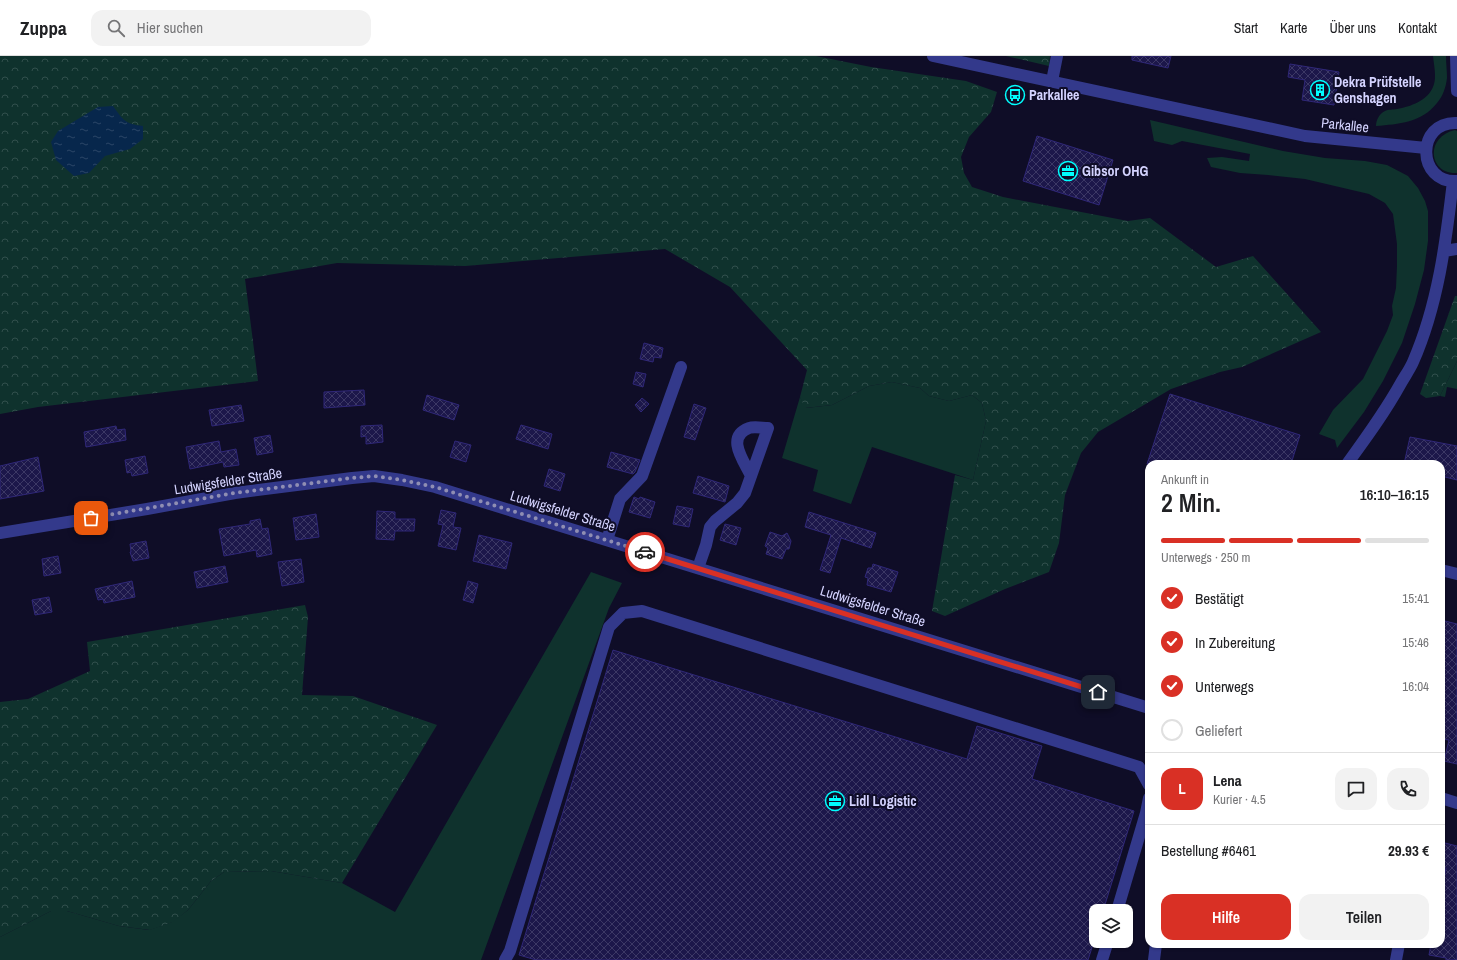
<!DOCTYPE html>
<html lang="de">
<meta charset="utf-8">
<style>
body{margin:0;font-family:"Archivo Narrow",sans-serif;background:#f2f2f2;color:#202124;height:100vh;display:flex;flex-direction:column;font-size:15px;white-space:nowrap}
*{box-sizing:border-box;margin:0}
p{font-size:13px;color:#757577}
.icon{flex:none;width:22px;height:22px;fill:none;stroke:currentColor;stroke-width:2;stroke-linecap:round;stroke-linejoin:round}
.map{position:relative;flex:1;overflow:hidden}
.drawer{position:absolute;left:1145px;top:404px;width:300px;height:488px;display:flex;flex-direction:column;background:#fff;border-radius:12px;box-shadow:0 1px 3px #0004}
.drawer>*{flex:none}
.fabs{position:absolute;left:1089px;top:848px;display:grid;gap:8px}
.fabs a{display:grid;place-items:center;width:44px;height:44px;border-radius:8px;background:#fff;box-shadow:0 1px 3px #0004;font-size:20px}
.pin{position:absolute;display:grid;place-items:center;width:34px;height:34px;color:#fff;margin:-17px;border-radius:8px;box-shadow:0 2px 6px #0006}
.courier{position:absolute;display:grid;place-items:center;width:40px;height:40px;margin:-20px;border:3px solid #d93025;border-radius:50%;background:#fff;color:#222;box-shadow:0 1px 5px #0007}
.head em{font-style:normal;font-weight:600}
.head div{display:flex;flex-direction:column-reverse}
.head{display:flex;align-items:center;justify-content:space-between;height:68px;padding:0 16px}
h1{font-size:26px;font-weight:600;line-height:30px}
.bar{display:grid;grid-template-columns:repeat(4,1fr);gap:6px 4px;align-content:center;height:48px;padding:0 16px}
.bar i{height:5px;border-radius:3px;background:#e0e0e0}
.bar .current{background:#d93025}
.bar p{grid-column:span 4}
.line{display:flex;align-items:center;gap:10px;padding:0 16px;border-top:1px solid #e0e0e0}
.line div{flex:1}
.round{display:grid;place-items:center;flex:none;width:42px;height:42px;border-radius:12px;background:#f2f2f2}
ol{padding:0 16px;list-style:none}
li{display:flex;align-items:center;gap:12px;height:44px}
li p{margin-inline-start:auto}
li .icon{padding:4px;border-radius:50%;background:#d93025;color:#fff;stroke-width:4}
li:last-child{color:#757577}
li i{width:22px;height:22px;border:2px solid #e0e0e0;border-radius:50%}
.action{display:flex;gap:8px;margin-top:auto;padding:8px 16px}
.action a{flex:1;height:46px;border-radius:12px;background:#d93025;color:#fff;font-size:16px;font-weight:600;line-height:46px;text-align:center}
.action a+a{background:#f2f2f2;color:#202124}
header{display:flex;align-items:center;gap:24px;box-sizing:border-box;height:56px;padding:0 20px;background:#fff;border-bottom:1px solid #e0e0e0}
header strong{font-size:19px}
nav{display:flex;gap:22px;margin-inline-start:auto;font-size:14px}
.search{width:280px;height:36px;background:#f2f2f2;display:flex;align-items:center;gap:10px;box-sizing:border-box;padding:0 14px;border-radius:12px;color:#757577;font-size:15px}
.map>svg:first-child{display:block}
</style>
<header>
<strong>Zuppa</strong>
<div class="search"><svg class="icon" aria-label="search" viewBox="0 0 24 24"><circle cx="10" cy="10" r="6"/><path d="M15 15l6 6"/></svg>Hier suchen</div>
<nav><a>Start</a><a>Karte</a><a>Über uns</a><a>Kontakt</a></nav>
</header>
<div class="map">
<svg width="1457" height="904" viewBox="0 0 1457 904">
<defs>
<pattern id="forest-crowns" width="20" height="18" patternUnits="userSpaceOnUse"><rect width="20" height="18" fill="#0f322d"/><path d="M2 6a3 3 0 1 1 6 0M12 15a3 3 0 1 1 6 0" fill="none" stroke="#314f4c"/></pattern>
<pattern id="water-ripples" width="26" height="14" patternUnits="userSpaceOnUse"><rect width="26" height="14" fill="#07274c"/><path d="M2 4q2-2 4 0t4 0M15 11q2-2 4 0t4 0" fill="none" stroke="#2a4567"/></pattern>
<pattern id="building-cross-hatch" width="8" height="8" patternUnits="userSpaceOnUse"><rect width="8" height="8" fill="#1c174a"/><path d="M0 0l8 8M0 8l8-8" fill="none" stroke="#3c3865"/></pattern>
</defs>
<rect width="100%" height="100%" fill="#0f0d27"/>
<path fill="#0f322d" d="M1433,0H1446C1446,7 1447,15 1447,22C1446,31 1443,40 1437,47C1421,67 1399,68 1376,70C1376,64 1379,58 1385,55C1388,53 1393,54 1397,53C1410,51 1428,44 1433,31C1437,22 1434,10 1433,0Z
M1150,64L1283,95L1325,102L1365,105L1387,109L1408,120L1418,132L1425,145L1428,155V185L1424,214L1415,248L1402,287L1383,325L1364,356L1337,392L1335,384L1319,378L1333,354L1363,323L1387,275L1393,259L1392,250L1396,232L1397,210V188L1393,158L1385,147L1369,138L1305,123L1268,119L1240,117L1211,111L1207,102L1222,101L1249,105L1250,98L1182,85L1172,89L1154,85Z
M1455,74L1457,75V117C1429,119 1424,81 1455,74Z
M1457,305V333L1447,331L1445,341L1440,340Z
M892,326L920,332L929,340L949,345L972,339L982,347L986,365L973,424L872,391L851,448L813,435L818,414L782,402L800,341L806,352L832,349L869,330Z
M591,516L622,527L609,552L481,904H0V881L51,855H67L119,870L149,874L172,866L188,854L211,825L224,816L271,815L342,827L395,856Z"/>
<path fill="url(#forest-crowns)" d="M0,0H816L871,11L966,25L997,36L991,56L969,81L961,101L964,117L972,131L1003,141L1128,165L1150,162L1216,211L1253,200L1321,276L1242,311L1220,316L1171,333L1098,376L1081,397L1065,439L1059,487L1049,516L1005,533L945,560L932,555L955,419L973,424L986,365L982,347L972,339L949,345L929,340L920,332L892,326L869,330L832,349L805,352L800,341L807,314L730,231L665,193L465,210L337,207L245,223L258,325L38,351L0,358Z
M1006,0H1050L1049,10Z
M1455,240H1457V305L1440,340L1426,342L1420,338Z
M305,549L308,561L302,639L353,640L437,669L342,827L271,815L224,816L211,825L188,854L173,866L150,874L119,870L67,855H51L0,881V646L28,643L90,615L87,586Z"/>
<path fill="url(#water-ripples)" d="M113,50C123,64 125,68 143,70V83L130,93L105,100L89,117L74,120L56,104L51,86L58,75L98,51Z"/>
<path fill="url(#building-cross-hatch)" stroke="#2f2778" d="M1132,0H1171L1168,12L1132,4Z
M1290,8L1339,16L1334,49L1302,44L1305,24L1288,21Z
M1037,80L1113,104L1099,149L1023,125Z
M644,287L663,292L661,302L654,301L653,306L640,303Z
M636,316L646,318L643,331L633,328Z
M364,334L365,349L324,352V336Z
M1170,338L1300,379L1291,408H1147Z
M427,339L459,349L454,364L423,354Z
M642,342L649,348L641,356L635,349Z
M694,348L706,352L695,384L684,381Z
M241,349L244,365L212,370L209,354Z
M382,369L383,386L366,388V380L361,381V370Z
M521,369L552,378L548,393L516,383Z
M116,370L117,374L125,373L126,384L86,391L84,376Z
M270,379L273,396L257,399L254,382Z
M1410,381L1457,390V424L1441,420V408H1404Z
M219,385L221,396L236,393L239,409L224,411L223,406L190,413L186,391Z
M455,385L471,389L466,406L450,401Z
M611,396L640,404L635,416L633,418L607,411Z
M145,400L148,417L132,420L131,416L127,417L125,404Z
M38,401L44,435L0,443V410Z
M549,413L565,418L560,435L544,430Z
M698,420L729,430L725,446L693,437Z
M634,441L639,443L640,441L655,446L650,462L629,456Z
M677,450L693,453L689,471L673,468Z
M441,454L456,457L453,471L461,472L456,494L438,490L443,469L438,468Z
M377,455L395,456V463H415L414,475H395L394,484L376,483Z
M809,456L876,477L871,492L841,482L830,517L820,514L831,479L805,471Z
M316,458L319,481L296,484L293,462Z
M260,463L262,473L268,472L272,498L257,501L256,494L224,500L219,473L250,468V465Z
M725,468L741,472L736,489L720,484Z
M770,476L782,480L787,477L791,485L789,493H786L782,503L766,498L768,492L765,490Z
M479,479L512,487L506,513L473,505Z
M146,485L149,502L133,505L130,496H131L130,488Z
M58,500L61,517L44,520L42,503Z
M301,503L304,526L282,530L278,506Z
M873,508L898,516L891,536L867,529L868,522L865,521L868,512H872Z
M225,510L228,526L197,532L194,516Z
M132,525L135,541L104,547L103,543L98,544L95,533Z
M468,525L478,528L473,547L463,544Z
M49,541L52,556L35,559L32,544Z
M1441,564L1457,568V708L1444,705L1449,684L1441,683Z
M613,594L967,703L977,670L1042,690L1032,723L1134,755L1103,855H1096V879L1088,904H536L519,899Z
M1441,786L1457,790V904H1446V902L1429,899L1431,888H1441V839L1446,812L1441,811Z"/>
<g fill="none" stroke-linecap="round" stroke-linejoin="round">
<path stroke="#33398b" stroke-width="12" d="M933,0L1305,80L1426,92
M1456,0L1457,35
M1052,25L1057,0
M1457,67C1415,65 1417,128 1457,125
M1444,195L1457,193
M1347,408C1366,382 1385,356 1401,327C1405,320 1410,313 1413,306C1438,249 1446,186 1453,125
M0,477L147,453L235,437L352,422L374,420L402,424L435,431L1149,652
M607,484L620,443L642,420L681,311
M698,512L706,489L710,471L715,465L737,447L745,437L768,372C763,372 754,370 749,372C725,381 744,405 751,420
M1441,514L1457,518
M1441,742L1457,747
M1117,855L1146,757L1149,742
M505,904L510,895L609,571L623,557L642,555L1139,711L1149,729
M1102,904L1108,885
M1154,904L1156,888
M1396,904L1399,888"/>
</g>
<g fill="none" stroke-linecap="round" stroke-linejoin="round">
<path stroke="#8f8eb3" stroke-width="4" stroke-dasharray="0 7.2" d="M91,462L235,437L352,422L374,420L402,424L435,431L645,496"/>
<path stroke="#d93025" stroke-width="5" d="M645,496L1098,636"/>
</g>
<defs>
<symbol id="building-ring" viewBox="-11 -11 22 22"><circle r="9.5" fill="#0f0d27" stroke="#00fefe" stroke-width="1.5"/><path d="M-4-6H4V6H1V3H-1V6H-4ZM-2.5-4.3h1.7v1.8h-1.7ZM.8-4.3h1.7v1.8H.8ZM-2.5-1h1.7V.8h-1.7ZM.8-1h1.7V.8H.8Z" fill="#00fefe"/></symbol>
<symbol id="bus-ring" viewBox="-11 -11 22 22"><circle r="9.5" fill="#0f0d27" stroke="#00fefe" stroke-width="1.5"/><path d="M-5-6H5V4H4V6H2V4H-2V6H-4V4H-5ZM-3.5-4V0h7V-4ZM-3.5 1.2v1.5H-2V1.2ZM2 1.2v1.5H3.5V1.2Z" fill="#00fefe"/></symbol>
<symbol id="office-ring" viewBox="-11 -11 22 22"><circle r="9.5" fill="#0f0d27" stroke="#00fefe" stroke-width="1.5"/><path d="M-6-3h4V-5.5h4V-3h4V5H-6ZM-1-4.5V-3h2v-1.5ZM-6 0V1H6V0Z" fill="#00fefe"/></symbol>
</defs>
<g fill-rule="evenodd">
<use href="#building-ring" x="1309" y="23" width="22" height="22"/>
<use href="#bus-ring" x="1004" y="28" width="22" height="22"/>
<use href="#office-ring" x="1057" y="104" width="22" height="22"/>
<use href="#office-ring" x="824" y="734" width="22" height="22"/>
</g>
<g text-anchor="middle" stroke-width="4" stroke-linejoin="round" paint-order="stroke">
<g font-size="14" font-weight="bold" fill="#d4d3ff" stroke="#0f0d27" text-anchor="start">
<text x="1334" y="31">Dekra Prüfstelle<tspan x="1334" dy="16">Genshagen</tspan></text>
<text x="1029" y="44">Parkallee</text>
<text x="1082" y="120">Gibsor OHG</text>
<text x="849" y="750">Lidl Logistic</text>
</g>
<g font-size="14" fill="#d4d3ff" stroke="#0f0d27">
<text transform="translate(1345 69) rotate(6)" y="5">Parkallee</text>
<text transform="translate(228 425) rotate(-9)" y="5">Ludwigsfelder Straße</text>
<text transform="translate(563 455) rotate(17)" y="5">Ludwigsfelder Straße</text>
<text transform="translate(873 550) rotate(17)" y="5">Ludwigsfelder Straße</text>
</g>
</g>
</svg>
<div class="fabs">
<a><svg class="icon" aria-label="layers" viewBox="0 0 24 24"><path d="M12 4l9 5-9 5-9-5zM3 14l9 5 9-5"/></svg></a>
</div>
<div class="pin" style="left:91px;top:462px;background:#ea580c"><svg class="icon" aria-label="bag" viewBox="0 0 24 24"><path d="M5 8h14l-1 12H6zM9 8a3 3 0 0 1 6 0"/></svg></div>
<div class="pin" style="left:1098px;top:636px;background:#1f2937"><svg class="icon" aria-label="home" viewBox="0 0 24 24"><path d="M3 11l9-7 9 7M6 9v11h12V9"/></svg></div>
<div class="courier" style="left:645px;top:496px"><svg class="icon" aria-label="car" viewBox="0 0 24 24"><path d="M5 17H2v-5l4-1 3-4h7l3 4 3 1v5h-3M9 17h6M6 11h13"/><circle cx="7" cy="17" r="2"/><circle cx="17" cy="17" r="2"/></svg></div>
<section class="drawer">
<div class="head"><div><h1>2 Min.</h1><p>Ankunft in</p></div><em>16:10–16:15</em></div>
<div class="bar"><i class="current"></i><i class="current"></i><i class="current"></i><i></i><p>Unterwegs · 250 m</p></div>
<ol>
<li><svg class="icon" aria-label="check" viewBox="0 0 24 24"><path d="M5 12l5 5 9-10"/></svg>Bestätigt<p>15:41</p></li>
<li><svg class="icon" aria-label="check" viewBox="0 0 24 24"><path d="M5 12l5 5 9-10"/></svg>In Zubereitung<p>15:46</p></li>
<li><svg class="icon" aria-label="check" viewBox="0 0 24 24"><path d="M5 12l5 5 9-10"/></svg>Unterwegs<p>16:04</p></li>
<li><i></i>Geliefert</li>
</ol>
<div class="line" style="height:72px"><b class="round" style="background:#d93025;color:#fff">L</b><div><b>Lena</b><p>Kurier · 4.5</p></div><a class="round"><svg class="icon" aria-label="chat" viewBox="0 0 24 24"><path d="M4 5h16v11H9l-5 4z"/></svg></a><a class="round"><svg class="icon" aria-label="phone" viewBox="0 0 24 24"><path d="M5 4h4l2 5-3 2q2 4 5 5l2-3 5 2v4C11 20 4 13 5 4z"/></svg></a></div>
<div class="line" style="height:52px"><div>Bestellung #6461</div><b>29.93 €</b></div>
<div class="action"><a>Hilfe</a><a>Teilen</a></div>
</section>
</div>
